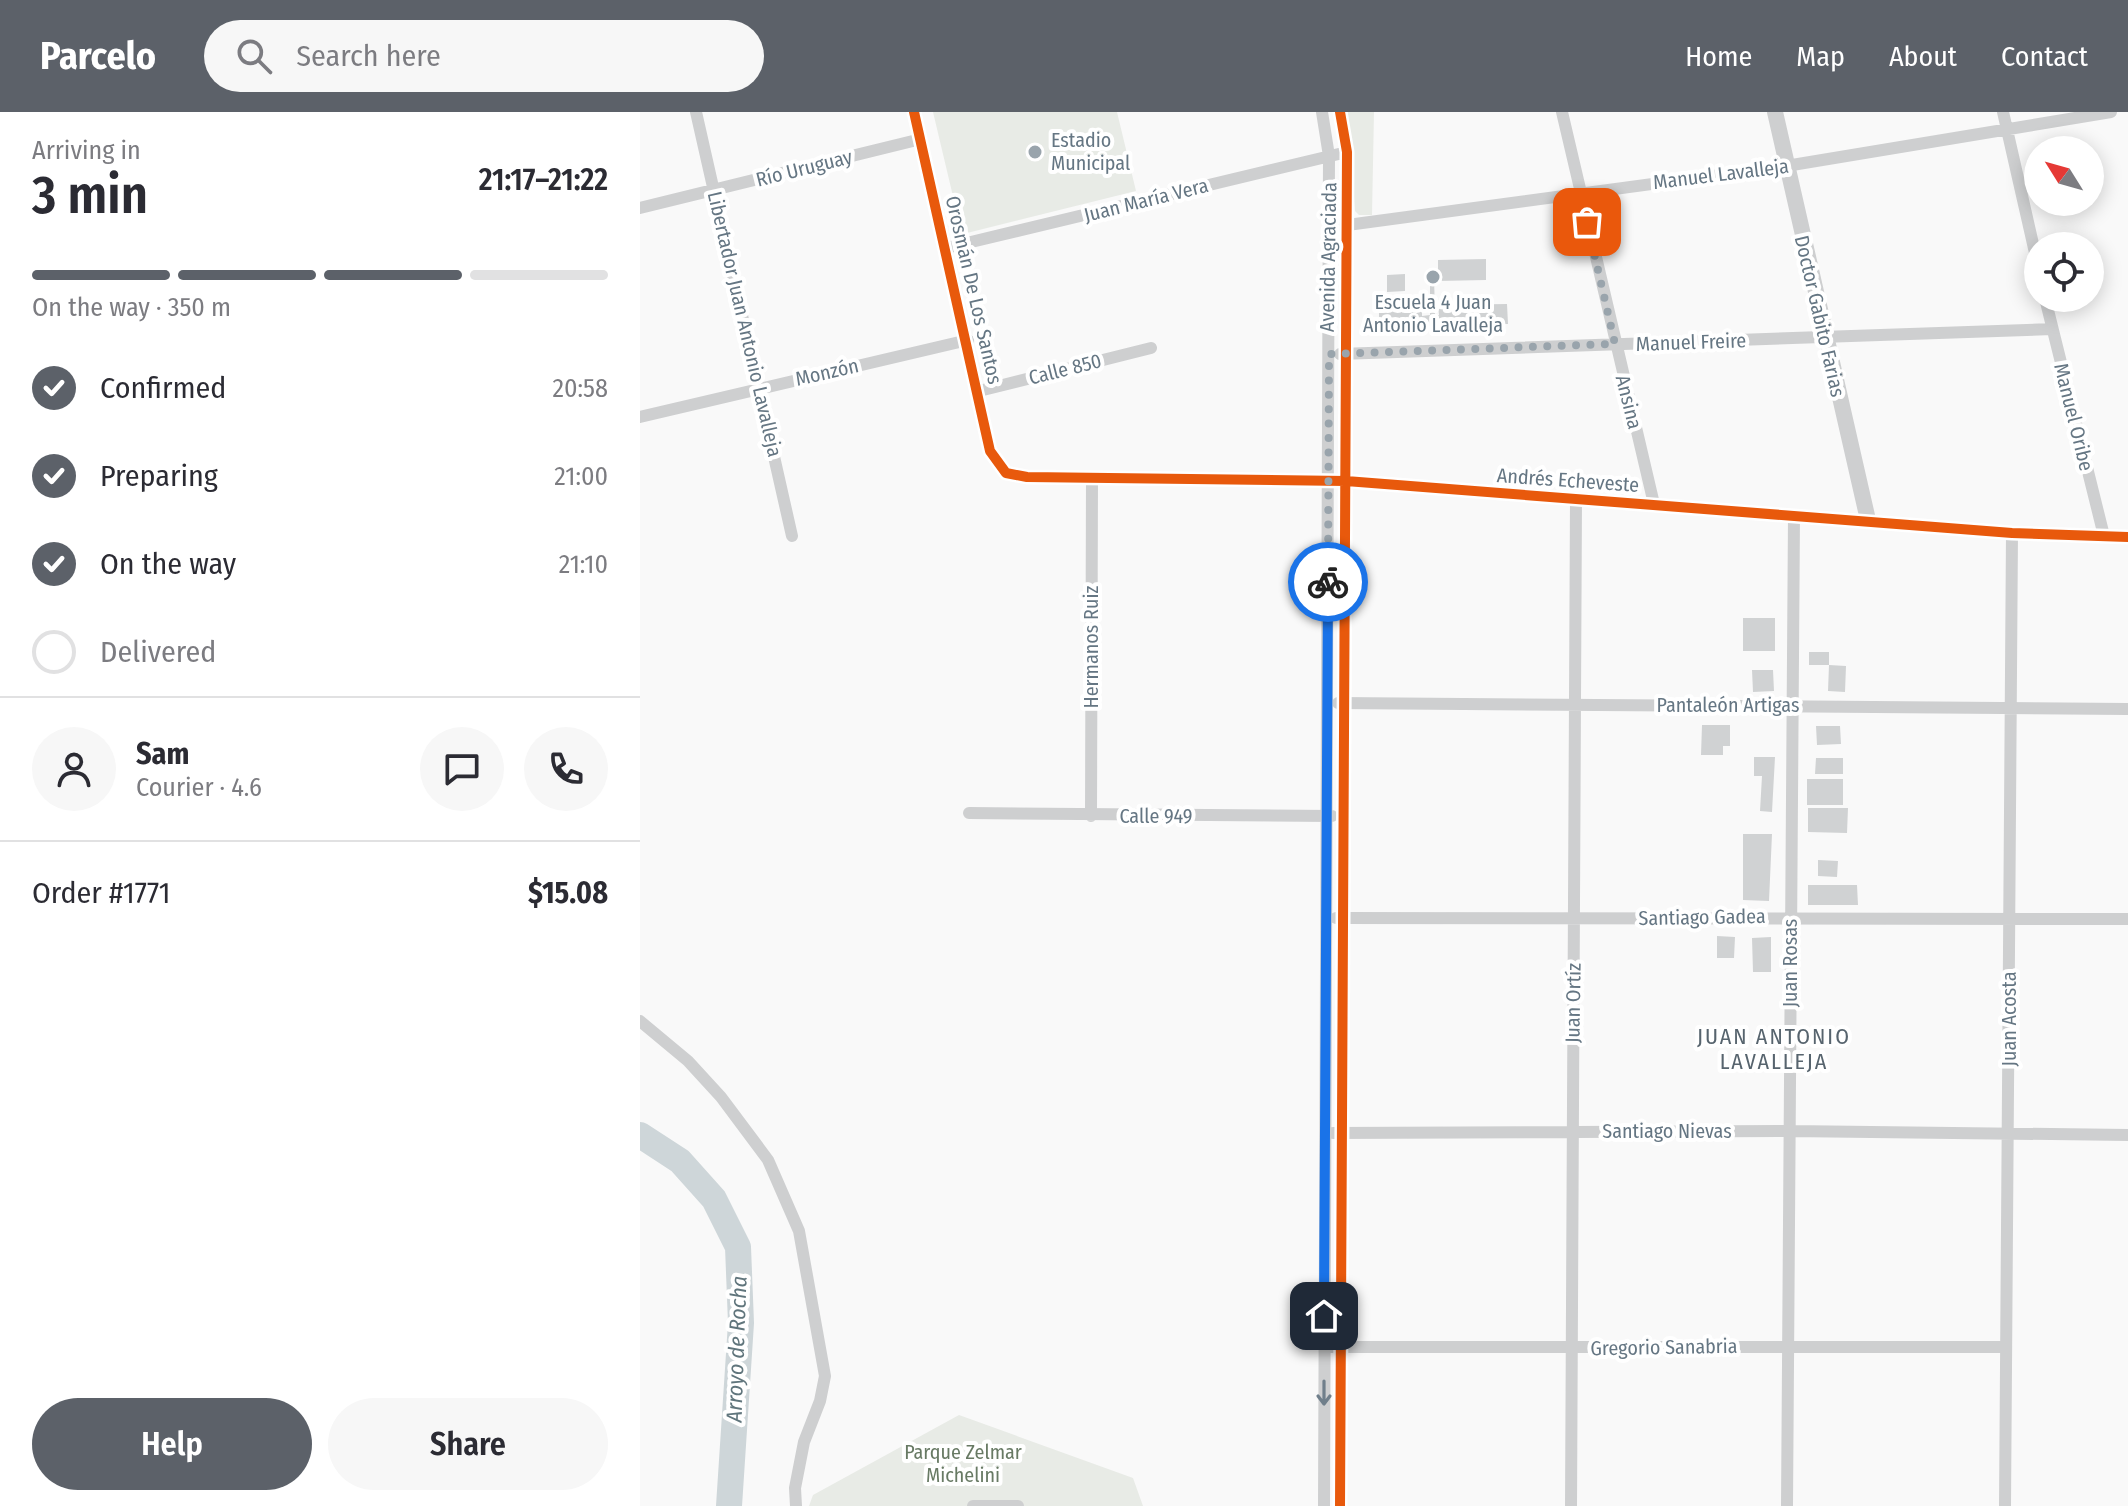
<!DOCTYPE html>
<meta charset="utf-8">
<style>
body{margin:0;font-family:"Fira Sans Condensed",sans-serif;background:#f7f7f7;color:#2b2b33;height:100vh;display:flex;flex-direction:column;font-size:30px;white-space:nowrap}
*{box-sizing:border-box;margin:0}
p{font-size:26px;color:#7c7c81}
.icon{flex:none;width:44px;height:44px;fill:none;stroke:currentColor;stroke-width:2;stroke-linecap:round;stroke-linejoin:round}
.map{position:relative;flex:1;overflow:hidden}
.side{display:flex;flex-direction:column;background:#fff;width:640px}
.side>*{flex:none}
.needle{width:52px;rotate:307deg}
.buttons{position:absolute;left:1384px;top:24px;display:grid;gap:16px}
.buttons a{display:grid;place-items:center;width:80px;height:80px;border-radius:50%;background:#fff;box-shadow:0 4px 20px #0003;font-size:40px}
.pin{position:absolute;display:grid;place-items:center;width:68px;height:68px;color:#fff;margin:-34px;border-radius:16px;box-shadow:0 4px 12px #0006}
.courier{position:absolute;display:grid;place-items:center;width:80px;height:80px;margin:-40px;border:6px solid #1a73e8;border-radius:50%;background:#fff;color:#222;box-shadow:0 2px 10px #0007}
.headline em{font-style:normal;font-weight:600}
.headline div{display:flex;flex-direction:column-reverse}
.headline{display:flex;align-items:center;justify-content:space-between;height:136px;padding:0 32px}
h1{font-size:52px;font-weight:600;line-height:60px}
.bar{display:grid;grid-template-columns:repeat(4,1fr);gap:12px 8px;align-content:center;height:96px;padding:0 32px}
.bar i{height:10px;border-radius:6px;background:#e1e1e2}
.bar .active{background:#5c6169}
.bar p{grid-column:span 4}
.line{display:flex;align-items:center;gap:20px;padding:0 32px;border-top:2px solid #e1e1e2}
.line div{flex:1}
.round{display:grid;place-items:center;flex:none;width:84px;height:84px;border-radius:42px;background:#f7f7f7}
ol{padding:0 32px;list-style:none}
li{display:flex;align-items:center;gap:24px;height:88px}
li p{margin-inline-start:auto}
li .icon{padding:8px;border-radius:50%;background:#5c6169;color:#fff;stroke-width:4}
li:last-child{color:#7c7c81}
li i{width:44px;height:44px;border:4px solid #e1e1e2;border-radius:50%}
.button{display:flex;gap:16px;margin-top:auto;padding:16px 32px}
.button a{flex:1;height:92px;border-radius:48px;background:#5c6169;color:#fff;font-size:32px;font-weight:600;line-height:92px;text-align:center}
.button a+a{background:#f7f7f7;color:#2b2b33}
header{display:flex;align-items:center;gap:48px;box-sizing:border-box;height:112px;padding:0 40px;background:#5c6169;color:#fff}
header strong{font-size:38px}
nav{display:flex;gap:44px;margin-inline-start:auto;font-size:28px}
.search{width:560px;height:72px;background:#f7f7f7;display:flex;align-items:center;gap:20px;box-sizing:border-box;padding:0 28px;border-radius:44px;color:#7c7c81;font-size:30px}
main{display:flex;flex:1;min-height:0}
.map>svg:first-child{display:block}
</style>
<header>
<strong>Parcelo</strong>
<div class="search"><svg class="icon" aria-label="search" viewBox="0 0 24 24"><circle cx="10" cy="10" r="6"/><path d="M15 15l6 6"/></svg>Search here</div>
<nav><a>Home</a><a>Map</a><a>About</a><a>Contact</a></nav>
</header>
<main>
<section class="side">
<div class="headline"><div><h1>3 min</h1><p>Arriving in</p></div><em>21:17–21:22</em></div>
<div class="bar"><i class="active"></i><i class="active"></i><i class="active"></i><i></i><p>On the way · 350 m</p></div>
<ol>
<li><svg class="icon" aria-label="check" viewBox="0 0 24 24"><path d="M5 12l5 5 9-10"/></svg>Confirmed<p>20:58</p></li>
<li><svg class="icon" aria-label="check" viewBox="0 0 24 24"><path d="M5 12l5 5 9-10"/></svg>Preparing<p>21:00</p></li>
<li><svg class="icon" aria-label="check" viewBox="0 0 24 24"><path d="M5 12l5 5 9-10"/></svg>On the way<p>21:10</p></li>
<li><i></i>Delivered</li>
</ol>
<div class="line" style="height:144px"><a class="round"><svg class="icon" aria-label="person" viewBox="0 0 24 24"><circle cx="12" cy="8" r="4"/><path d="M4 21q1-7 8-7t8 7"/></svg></a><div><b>Sam</b><p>Courier · 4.6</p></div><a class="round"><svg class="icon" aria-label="chat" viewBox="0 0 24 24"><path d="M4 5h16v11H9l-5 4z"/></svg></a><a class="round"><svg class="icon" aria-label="phone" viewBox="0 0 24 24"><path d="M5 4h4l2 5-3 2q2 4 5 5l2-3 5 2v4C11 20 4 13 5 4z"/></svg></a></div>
<div class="line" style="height:104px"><div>Order #1771</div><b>$15.08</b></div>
<div class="button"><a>Help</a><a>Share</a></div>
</section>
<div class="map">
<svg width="1488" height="1394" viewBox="0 0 1488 1394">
<rect width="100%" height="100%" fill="#f9f9f9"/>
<path fill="#e8ebe6" d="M293,0H477L496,79L327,121L321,118Z
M708,0H734L732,103H719L715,99Z
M319,1303L493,1366L503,1394H169L173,1383Z"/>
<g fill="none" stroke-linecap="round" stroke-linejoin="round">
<path stroke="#ced6d9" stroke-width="26" d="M0,1023L40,1049L74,1087L98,1135L101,1211L89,1394"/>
</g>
<path fill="#d0d2d3" d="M846,147V168L798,169V164H794L795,203H799L798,193L867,192L868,212L739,215V198H782V204L790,203V160H798V148Z
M765,162V179L747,180V163Z
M1103,506H1135V539H1103Z
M1169,540H1189V553H1169Z
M1189,553L1206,554L1205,580L1188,579Z
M1112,558H1133L1134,579L1113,580Z
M1062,613H1090V634H1083V643H1061Z
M1176,614H1200L1201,632L1177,633Z
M1114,645H1135L1132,700L1120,699L1122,664H1114Z
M1176,646H1203V662H1175Z
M1167,667H1203V693H1167Z
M1168,696H1208L1207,721L1168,720Z
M1103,722H1132L1129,789L1103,788Z
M1178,748L1198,749L1197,765L1178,764Z
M1168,773H1217L1218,793H1168Z
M1077,824L1095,825L1094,846H1077Z
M1131,825V860H1113L1112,826Z"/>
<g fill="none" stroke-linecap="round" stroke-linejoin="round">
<path stroke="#cecfd0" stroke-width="12" d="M56,0L152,424
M274,0L350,339L366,361L387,365L706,369L1372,421L1488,425
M682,0L689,44L684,1394
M922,0L1014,392
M1363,0L1398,154
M0,96L281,27
M700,114L1146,54L1471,0
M306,136L707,40
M1405,186L1464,424
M700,242L1412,217
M339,279L511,236
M0,305L328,228
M698,591L1488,597
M329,701L692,704
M451,704L452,366
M696,806L1488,807
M0,909L48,949L81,985L128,1048L159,1119L185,1264L180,1289L164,1330L155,1376L156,1394
M693,1021L1150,1019L1488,1023
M691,1235H1364
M333,1394H378
M700,1394L707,40L700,0
M931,1394L936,388
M1147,1394L1154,403
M1365,1394L1372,421"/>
<path stroke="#cecfd0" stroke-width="16" d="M1135,0L1228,408"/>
<defs>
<path id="cycleway" d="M274,0L350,339L366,361L387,365L706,369L1372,421L1488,425
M700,1394L707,40L700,0"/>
</defs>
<use href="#cycleway" stroke="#fff" stroke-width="15"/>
<use href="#cycleway" stroke="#e8590c" stroke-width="10"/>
</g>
<defs><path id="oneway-shaft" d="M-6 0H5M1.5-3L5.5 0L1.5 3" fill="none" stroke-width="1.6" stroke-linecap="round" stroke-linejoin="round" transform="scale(2)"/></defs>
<use stroke="#707f8b" href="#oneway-shaft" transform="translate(684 1281) rotate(90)"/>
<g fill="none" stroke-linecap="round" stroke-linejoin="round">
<path stroke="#99a4ac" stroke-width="8" stroke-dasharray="0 14.4" d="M688,470L689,242L975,232L947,110"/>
<path stroke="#1a73e8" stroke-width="10" d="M684,1204L688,470"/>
</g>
<g fill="#99a4ac" stroke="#fff" stroke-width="3">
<circle cx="395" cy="40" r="8"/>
<circle cx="793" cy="165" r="8"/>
</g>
<g text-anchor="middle" stroke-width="8" stroke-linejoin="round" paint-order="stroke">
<g font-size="20" fill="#657683" stroke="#fff" text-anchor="start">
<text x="411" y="35">Estadio<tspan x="411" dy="23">Municipal</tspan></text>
<text x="793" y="197" text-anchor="middle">Escuela 4 Juan<tspan x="793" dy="23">Antonio Lavalleja</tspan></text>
</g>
<g font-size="20" fill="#657683" stroke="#fff">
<text transform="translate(164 56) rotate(-14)" y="7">Río Uruguay</text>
<text transform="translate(1081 62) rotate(-7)" y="7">Manuel Lavalleja</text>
<text transform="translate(506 88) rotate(-14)" y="7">Juan María Vera</text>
<text transform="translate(688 145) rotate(-89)" y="7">Avenida Agraciada</text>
<text transform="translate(334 178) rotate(77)" y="7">Orosmán De Los Santos</text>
<text transform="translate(1180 204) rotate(77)" y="7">Doctor Gabito Farias</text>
<text transform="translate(105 212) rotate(77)" y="7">Libertador Juan Antonio Lavalleja</text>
<text transform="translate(1051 230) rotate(-2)" y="7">Manuel Freire</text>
<text transform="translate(425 257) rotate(-14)" y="7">Calle 850</text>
<text transform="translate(187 260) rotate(-13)" y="7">Monzón</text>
<text transform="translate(989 290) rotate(76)" y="7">Ansina</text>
<text transform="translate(1434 305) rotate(76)" y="7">Manuel Oribe</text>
<text transform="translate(928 368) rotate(4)" y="7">Andrés Echeveste</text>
<text transform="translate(451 535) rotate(-90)" y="7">Hermanos Ruiz</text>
<text x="1088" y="600">Pantaleón Artigas</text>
<text x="516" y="711">Calle 949</text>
<text transform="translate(1062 805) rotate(-1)" y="7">Santiago Gadea</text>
<text transform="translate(1150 851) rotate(-90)" y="7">Juan Rosas</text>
<text transform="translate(933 891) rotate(-89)" y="7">Juan Ortíz</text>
<text transform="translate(1369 907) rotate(-90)" y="7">Juan Acosta</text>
<text x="1027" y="1026">Santiago Nievas</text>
<text transform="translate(1024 1235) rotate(-1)" y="7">Gregorio Sanabria</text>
</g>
<g font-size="20" fill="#687a64" stroke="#fff">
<text x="323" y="1347">Parque Zelmar<tspan x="323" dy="23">Michelini</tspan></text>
</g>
<g font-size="22" letter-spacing="2" fill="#57646e" stroke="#fff">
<text x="1134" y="932">JUAN ANTONIO<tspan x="1134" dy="25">LAVALLEJA</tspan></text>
</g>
<g font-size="22" font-style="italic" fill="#60757c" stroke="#fff">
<text transform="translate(96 1237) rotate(-88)" y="8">Arroyo de Rocha</text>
</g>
</g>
</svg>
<div class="buttons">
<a><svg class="needle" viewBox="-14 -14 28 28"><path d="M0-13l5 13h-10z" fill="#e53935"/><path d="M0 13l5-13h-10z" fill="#7c7c81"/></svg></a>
<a><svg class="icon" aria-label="locate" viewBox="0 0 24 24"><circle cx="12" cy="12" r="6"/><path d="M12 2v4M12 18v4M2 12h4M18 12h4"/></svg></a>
</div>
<div class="pin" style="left:947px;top:110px;background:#ea580c"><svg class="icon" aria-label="bag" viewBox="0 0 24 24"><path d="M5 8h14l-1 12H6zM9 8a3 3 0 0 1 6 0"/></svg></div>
<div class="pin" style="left:684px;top:1204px;background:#1f2937"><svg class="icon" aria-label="home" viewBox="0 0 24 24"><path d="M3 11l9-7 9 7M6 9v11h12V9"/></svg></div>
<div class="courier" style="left:688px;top:470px"><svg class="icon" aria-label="bike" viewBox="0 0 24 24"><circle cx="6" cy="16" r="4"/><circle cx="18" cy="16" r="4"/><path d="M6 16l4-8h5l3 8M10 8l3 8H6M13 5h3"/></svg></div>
</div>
</main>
